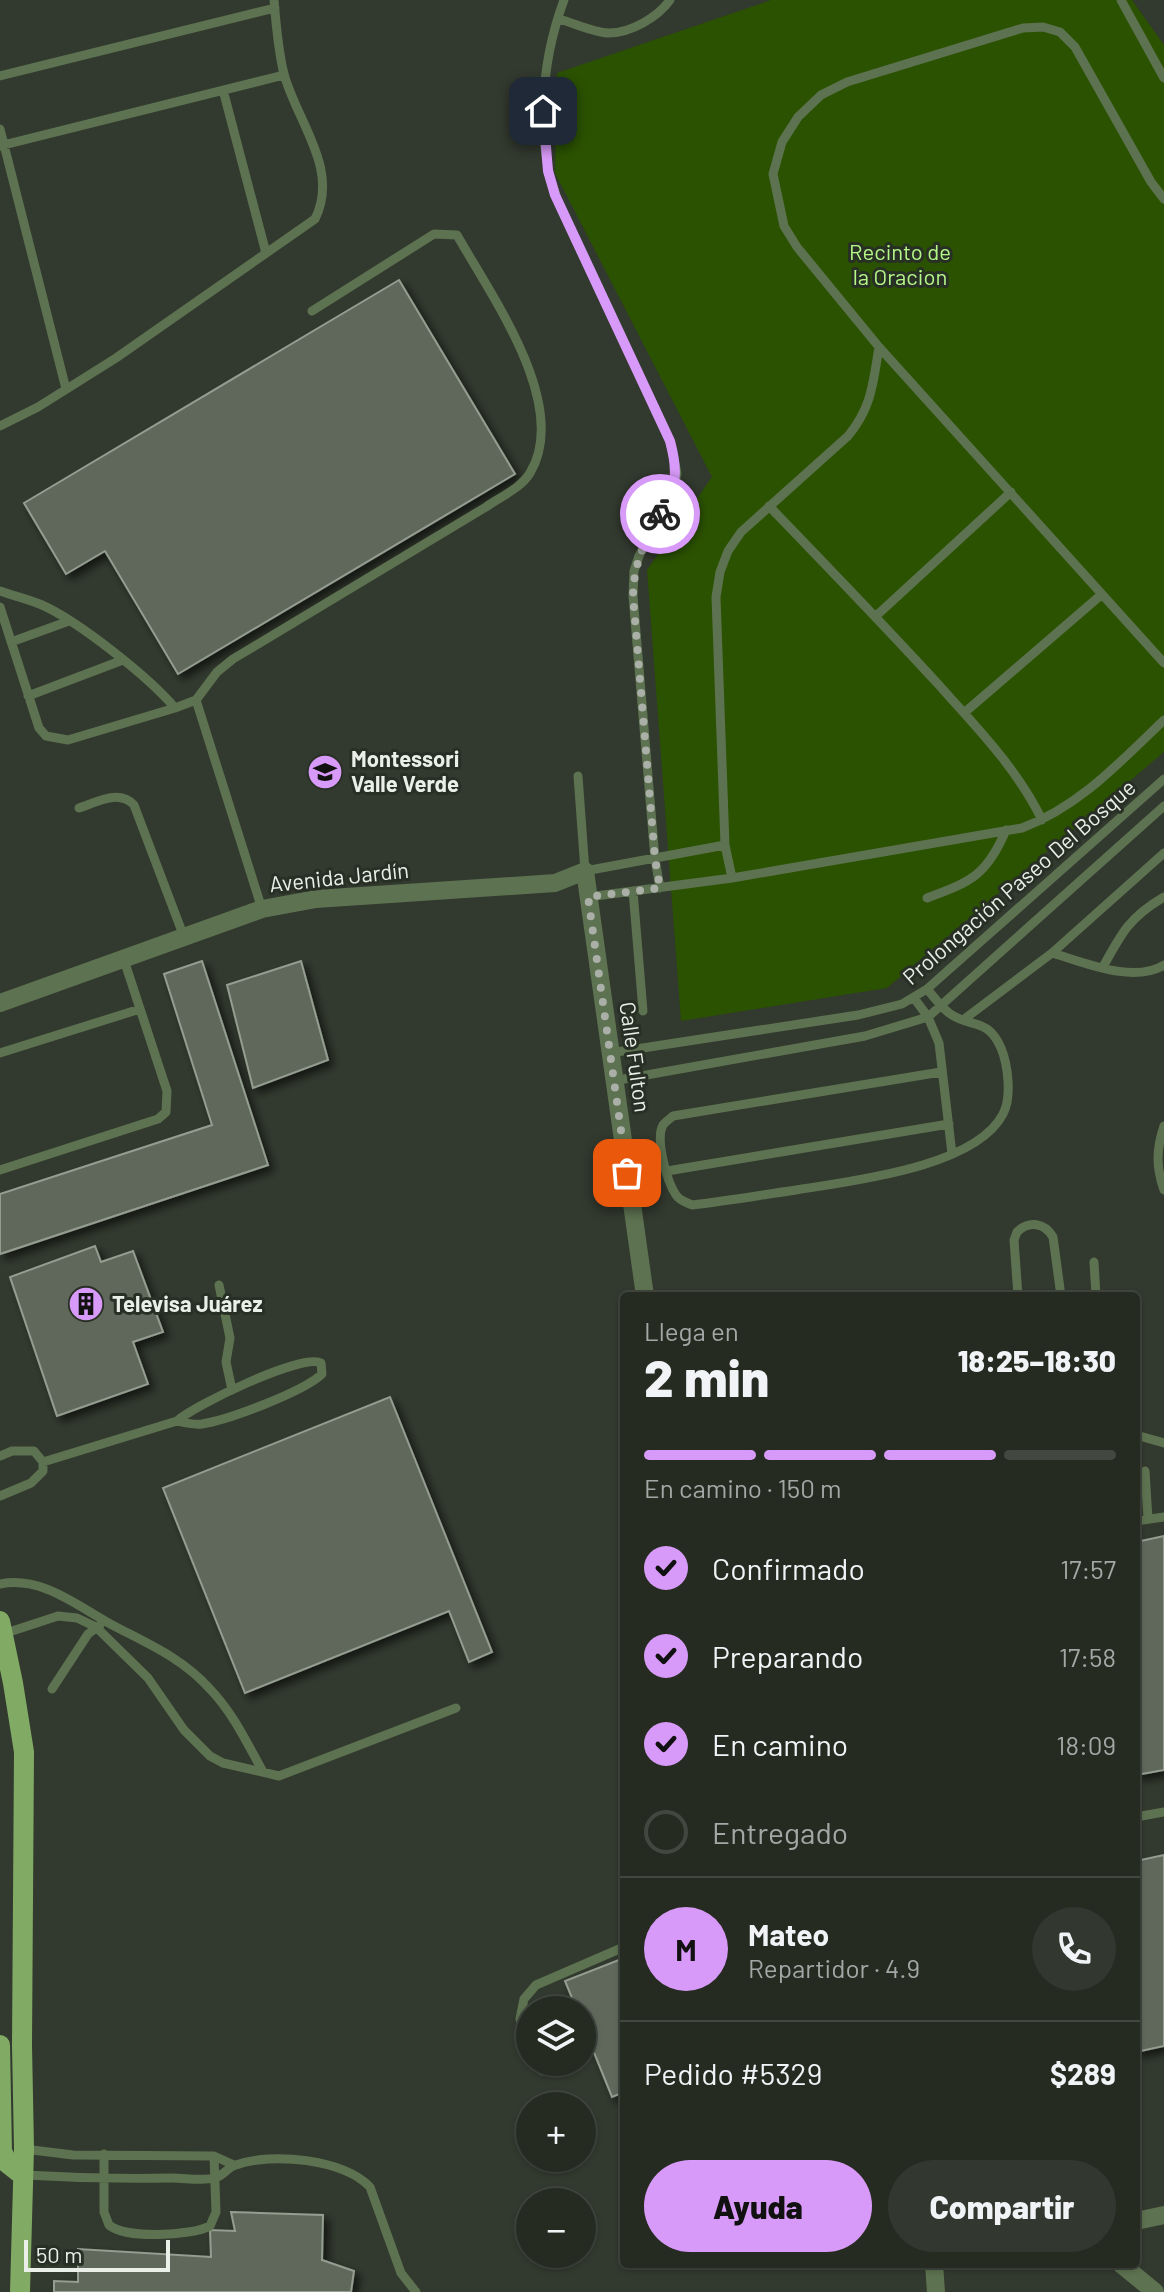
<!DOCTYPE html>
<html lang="es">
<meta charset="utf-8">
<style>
body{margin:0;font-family:Barlow,sans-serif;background:#32372f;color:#f1f3f6;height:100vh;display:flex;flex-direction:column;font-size:30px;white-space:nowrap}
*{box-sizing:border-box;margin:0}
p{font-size:26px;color:#a4a7a5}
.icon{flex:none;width:44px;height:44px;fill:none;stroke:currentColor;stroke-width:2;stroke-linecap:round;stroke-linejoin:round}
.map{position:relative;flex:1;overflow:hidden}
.panel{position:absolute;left:620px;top:1292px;width:520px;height:976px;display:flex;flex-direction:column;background:#262b22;border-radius:8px;box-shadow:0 2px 6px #0004,0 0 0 2px #424740}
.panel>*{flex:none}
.controls{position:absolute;left:516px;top:1996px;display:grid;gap:16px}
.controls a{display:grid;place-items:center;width:80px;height:80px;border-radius:50%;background:#262b22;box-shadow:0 2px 6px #0004,0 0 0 2px #424740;font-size:40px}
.scale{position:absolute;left:24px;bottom:20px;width:146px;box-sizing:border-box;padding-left:8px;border:4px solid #eaefe8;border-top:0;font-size:22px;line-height:28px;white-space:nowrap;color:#eaefe8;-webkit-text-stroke:6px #282f24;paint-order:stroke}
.pin{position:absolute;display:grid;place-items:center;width:68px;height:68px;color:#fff;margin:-34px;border-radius:16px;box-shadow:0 4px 12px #0006}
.courier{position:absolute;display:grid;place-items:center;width:80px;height:80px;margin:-40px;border:6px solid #d89af8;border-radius:50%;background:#fff;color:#222;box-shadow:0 2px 10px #0007}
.headline em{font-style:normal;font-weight:800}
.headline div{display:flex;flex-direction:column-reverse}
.headline{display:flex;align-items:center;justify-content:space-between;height:136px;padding:0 24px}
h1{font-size:52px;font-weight:800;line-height:60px}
.bar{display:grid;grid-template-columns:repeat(4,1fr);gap:12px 8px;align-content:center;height:96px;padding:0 24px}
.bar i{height:10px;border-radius:6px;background:#424740}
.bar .active{background:#d89af8}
.bar p{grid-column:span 4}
.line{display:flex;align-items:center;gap:20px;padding:0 24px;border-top:2px solid #424740}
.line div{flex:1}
.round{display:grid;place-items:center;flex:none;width:84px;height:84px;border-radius:42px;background:#32372f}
ol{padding:0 24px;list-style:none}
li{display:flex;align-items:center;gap:24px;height:88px}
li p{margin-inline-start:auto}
li .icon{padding:8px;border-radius:50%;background:#d89af8;color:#111;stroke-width:4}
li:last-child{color:#a4a7a5}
li i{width:44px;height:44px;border:4px solid #424740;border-radius:50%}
.cta{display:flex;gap:16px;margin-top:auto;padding:16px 24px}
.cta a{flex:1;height:92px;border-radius:48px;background:#d89af8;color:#111;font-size:32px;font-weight:800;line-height:92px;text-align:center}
.cta a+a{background:#32372f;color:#f1f3f6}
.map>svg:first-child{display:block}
</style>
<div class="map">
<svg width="1164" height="2292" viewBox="0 0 1164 2292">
<defs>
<filter id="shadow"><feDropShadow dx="5" dy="5" stdDeviation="4" flood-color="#0009"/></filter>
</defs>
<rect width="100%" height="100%" fill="#32392e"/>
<path fill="#2b5200" d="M771,0H1132L1164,45V752L887,988L681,1021L647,570L712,477L555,173L557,73Z"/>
<path fill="#60675b" stroke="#949d90" stroke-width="2" filter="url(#shadow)" d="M399,280L515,474L178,674L105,551L66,574L24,503Z
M202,961L268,1165L0,1254V1194L212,1125L164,974Z
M301,961L328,1060L253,1088L227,985Z
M95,1246L101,1262L133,1251L163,1332L133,1342L148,1384L57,1416L10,1277Z
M390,1397L492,1652L469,1662L449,1611L245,1693L163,1488Z
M1164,1536V1770L1136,1775V1542Z
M1164,1855V2046L1136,2052V1861Z
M624,1958V2092L612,2097L582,2023V2010H577L565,1981Z
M231,2212L323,2215L322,2260L354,2271L351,2292H54V2281L78,2282V2249L211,2257L210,2230L235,2231Z"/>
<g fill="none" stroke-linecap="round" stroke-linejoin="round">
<path stroke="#5d7250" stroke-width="9" d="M564,0C541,62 533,146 561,208L670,441L677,473L674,488L639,556L634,571L633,596L655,859L660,888
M1121,0L1164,78
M559,19C574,23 594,33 609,33C631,33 658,17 670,0
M0,76L275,8
M223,90L266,253
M0,129L66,389
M0,146L284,75
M1164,199L1151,182L1075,47L1060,32L1043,27L1023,28L847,82L821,95L798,117L782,142L773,174L784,226L797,247L879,347L1164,663
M0,426L38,407L116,358L315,219C340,169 297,122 284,74C278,50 276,24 274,0
M769,506C826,565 883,624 938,684C976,727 1017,768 1042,820
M0,591C14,596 28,599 42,605C78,621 149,677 175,708L196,700L217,672L233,659L486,507C500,497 520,489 530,473C571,405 490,294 457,235L434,234L312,311
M0,607L39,728L46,736L68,740L175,708
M876,616L1011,492
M11,642L69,621
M28,696L123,660
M196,700L262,909
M964,713L1101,595
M578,776L585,871L725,845
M79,808C97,802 119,789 134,805L184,937
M732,878L725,845L716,597L720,572L728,551L741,532L848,436C872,407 873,383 879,347
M633,891L643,1011
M588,897L732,878L1022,828C1080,806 1120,762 1164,720
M927,898C971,882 987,875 1006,830
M1052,953C1084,962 1133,984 1164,965
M1103,967C1122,932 1130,917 1164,897
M927,989C935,998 942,1009 952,1015C972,1028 988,1018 1001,1048C1008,1065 1012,1097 1003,1114C975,1168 850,1181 796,1190C761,1195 727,1201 692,1205C686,1202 680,1201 676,1195C667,1182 655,1139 663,1125C666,1121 670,1119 673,1116L941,1072
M914,998L928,1017L939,1043L952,1154
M963,1020L1052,953L1164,853
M0,1053L140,1009
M610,1053L858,1015L902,1004L927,989L1164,779
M613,1081L865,1036L928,1017L1164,806
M1164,1126C1156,1150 1156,1167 1164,1190
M0,1170L158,1119L166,1112L167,1091L124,960
M667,1171L949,1124
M1094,1262L1096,1296
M219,1285L230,1338L226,1362L232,1390
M1018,1296L1014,1240L1017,1232C1029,1220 1045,1223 1053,1237L1061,1296
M1136,1435L1164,1443
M0,1456L12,1451H34L43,1462V1471L31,1483L0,1496
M43,1462L177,1421C185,1423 193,1425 202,1424C228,1420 303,1392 322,1374L321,1363C302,1353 195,1405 177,1421
M1145,1471L1148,1519
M1136,1521L1164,1517
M0,1584C44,1575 82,1610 118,1628C153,1646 184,1660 210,1689C233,1713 247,1743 263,1772
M3,1634L58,1616L77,1618L96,1627L148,1678L184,1730L210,1756L223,1763L279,1776L456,1708
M52,1689L88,1634L100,1625
M1136,1817L1164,1812
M530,2043L520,2019L524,1999L536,1985L624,1947
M538,2062L542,2071
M24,2149L73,2155L214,2156L234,2165
M104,2154V2212L109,2225C125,2239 191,2236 210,2226L216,2212L214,2156
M25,2175C74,2178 123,2179 172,2178C185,2178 203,2181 215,2178C223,2176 228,2167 236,2165C272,2152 343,2159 370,2187L401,2273L416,2292"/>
<path stroke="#5d7250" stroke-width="18" d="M0,1003L262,909L316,899L555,883L585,871L645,1296
M1136,2221L1164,2215
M934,2264L936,2292
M1121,2264L1155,2292"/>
<path stroke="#81aa64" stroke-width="20" d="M0,1621L13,1683L24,1752L22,2045L24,2149L20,2292
M0,2045L2,2151L8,2164L22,2175"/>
</g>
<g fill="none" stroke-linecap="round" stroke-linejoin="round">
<path stroke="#aaafa7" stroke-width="8" stroke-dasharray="0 14.4" d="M627,1173L588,897L660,888L655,859L633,596C634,563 644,543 660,514"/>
<path stroke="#d89af8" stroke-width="10" d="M543,111L548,171L555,195L670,441C679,475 676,484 660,514"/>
</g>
<defs>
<symbol id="school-disc" viewBox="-11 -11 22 22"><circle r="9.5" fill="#d89af8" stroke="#282f24"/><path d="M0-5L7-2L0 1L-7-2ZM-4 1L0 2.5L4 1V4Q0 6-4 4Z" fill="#111"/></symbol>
<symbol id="building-disc" viewBox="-11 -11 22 22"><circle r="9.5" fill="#d89af8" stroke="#282f24"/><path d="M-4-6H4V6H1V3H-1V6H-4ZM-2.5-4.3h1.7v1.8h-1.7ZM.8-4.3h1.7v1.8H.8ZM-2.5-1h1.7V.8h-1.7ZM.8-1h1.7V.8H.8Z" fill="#111"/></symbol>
</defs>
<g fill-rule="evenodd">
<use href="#school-disc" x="305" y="752" width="40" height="40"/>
<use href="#building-disc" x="66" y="1284" width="40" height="40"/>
</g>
<g text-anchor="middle" stroke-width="6" stroke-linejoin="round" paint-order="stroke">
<g font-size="22" fill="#b4f687" stroke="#282f24">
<text x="900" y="260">Recinto de<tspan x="900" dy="25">la Oracion</tspan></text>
</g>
<g font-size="22" font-weight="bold" fill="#eaefe8" stroke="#282f24" text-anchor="start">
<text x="351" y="767">Montessori<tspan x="351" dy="25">Valle Verde</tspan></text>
<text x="112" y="1312">Televisa Juárez</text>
</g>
<g font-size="22" fill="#eaefe8" stroke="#282f24">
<text transform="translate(339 877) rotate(-6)" y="8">Avenida Jardín</text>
<text transform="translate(1019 882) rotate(-41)" y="8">Prolongación Paseo Del Bosque</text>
<text transform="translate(635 1057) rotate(82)" y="8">Calle Fulton</text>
</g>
</g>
</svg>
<div class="controls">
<a><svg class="icon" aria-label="layers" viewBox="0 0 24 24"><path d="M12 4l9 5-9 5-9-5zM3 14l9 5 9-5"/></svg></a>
<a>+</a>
<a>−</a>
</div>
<div class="scale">50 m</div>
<div class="pin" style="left:627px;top:1173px;background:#ea580c"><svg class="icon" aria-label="bag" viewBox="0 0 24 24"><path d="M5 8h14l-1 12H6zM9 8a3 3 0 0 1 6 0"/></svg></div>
<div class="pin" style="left:543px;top:111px;background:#1f2937"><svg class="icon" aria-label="home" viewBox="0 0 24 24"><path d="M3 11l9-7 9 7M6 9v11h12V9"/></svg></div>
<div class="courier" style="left:660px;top:514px"><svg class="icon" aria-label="bike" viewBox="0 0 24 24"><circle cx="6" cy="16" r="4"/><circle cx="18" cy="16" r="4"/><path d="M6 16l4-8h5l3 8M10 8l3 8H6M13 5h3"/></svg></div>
<section class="panel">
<div class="headline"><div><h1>2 min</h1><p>Llega en</p></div><em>18:25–18:30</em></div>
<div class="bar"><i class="active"></i><i class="active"></i><i class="active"></i><i></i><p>En camino · 150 m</p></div>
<ol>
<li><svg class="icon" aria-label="check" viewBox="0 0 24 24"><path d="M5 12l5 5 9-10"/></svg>Confirmado<p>17:57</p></li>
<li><svg class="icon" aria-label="check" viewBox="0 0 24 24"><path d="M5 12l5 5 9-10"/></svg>Preparando<p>17:58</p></li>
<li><svg class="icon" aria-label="check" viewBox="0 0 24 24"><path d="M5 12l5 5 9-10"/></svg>En camino<p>18:09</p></li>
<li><i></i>Entregado</li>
</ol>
<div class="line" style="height:144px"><b class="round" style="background:#d89af8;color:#111">M</b><div><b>Mateo</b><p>Repartidor · 4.9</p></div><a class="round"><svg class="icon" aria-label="phone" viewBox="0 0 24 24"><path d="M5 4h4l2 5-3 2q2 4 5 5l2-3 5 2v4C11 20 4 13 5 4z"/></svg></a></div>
<div class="line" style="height:104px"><div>Pedido #5329</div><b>$289</b></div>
<div class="cta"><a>Ayuda</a><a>Compartir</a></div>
</section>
</div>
